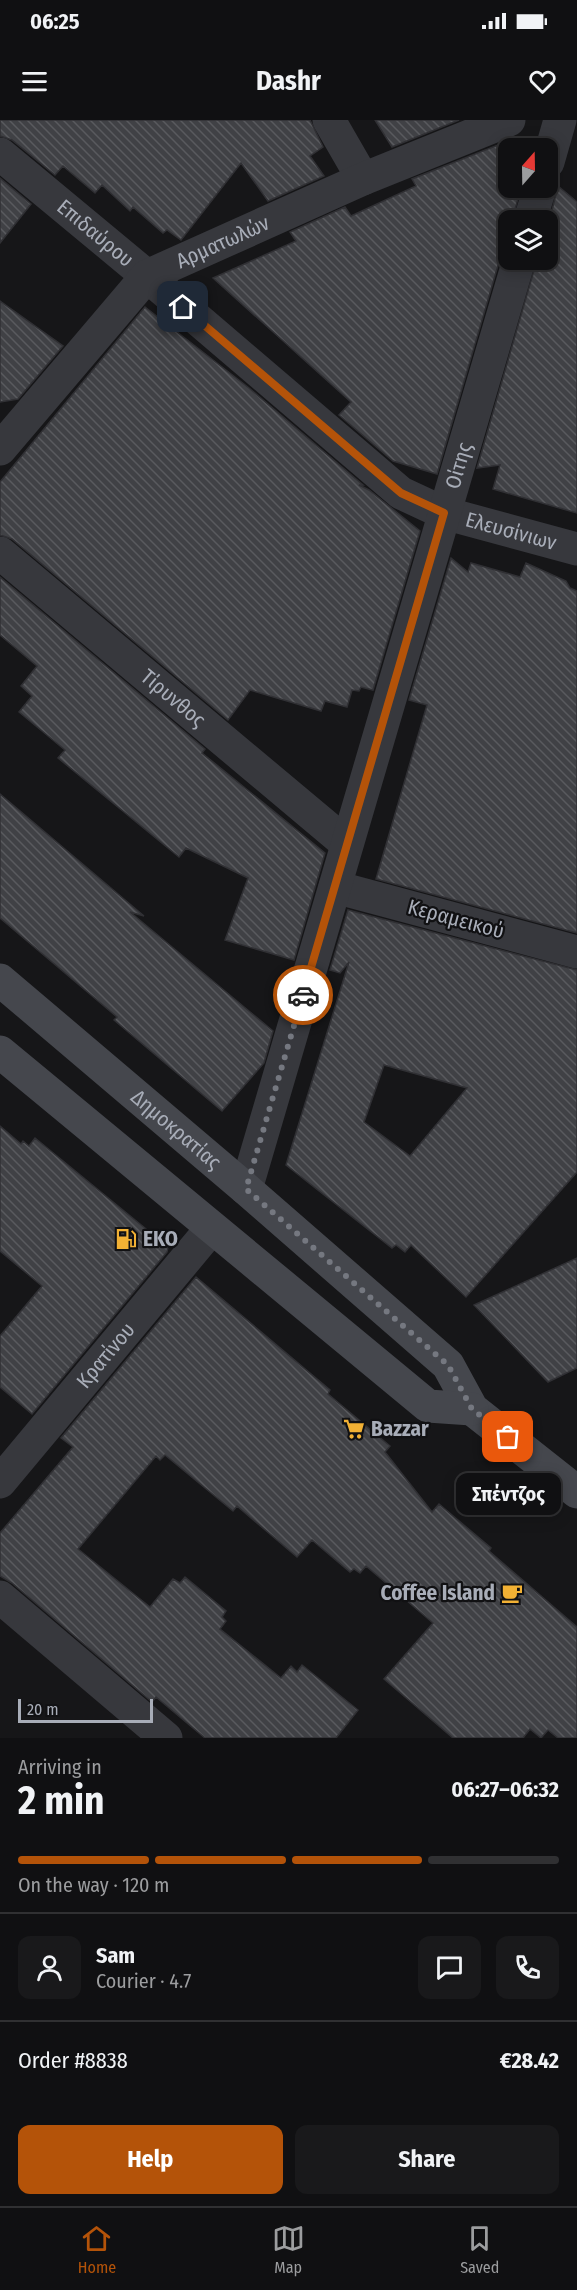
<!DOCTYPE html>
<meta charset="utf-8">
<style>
body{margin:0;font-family:"Fira Sans Condensed",sans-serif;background:#19191b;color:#f1f3f6;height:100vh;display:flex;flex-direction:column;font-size:22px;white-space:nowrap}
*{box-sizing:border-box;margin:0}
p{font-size:20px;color:#9c9d9f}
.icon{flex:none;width:33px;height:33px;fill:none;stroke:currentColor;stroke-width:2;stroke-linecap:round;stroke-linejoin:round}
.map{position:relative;height:1618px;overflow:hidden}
.details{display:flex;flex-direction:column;background:#101012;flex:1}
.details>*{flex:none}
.needle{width:39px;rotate:20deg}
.buttons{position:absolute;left:498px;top:18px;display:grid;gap:12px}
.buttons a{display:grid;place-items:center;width:60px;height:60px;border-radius:12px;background:#101012;box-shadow:0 3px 15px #0003,0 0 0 2px #303032;font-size:30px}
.scale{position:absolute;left:18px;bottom:15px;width:135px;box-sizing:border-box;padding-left:6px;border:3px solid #a8adb8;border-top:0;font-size:16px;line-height:21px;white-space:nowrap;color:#a8adb8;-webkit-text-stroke:4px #111113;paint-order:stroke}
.pin{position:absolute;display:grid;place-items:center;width:51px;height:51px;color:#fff;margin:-26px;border-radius:12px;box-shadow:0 3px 9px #0006}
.courier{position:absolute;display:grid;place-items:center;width:60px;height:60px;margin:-30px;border:4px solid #b45309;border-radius:50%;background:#fff;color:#222;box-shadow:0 2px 8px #0007}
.bubble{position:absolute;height:42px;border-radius:12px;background:#101012;box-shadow:0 3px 15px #0003,0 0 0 2px #303032;font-size:20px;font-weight:700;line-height:42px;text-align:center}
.overview em{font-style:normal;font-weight:700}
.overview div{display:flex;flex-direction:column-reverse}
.overview{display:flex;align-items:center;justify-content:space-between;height:102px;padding:0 18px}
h1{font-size:39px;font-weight:700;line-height:45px}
.bar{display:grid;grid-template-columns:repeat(4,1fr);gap:9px 6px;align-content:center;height:72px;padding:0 18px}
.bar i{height:8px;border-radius:4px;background:#303032}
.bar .on{background:#b45309}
.bar p{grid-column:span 4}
.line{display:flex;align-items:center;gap:15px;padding:0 18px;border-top:2px solid #303032}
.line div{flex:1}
.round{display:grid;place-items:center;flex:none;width:63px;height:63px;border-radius:12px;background:#19191b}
.button{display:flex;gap:12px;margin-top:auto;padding:12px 18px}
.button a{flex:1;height:69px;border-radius:12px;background:#b45309;color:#fff;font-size:24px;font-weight:700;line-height:69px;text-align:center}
.button a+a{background:#19191b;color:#f1f3f6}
.status{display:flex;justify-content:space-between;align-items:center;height:42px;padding:0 30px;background:#101012;direction:ltr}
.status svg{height:16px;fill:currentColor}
header{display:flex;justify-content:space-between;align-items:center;height:78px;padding:0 18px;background:#101012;font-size:27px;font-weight:700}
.menu{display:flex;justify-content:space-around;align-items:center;height:84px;border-top:2px solid #303032;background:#101012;font-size:16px;color:#9c9d9f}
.menu a{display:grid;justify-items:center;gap:3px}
.menu .on{color:#b45309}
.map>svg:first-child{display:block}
</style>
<div class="status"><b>06:25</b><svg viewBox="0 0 49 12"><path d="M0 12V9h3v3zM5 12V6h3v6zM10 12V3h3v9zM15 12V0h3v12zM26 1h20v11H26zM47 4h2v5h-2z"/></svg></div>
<header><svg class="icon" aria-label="menu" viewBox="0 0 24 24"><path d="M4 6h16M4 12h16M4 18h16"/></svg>Dashr<svg class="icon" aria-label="heart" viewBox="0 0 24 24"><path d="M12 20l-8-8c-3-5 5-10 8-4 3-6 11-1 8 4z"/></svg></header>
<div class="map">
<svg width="577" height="1618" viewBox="0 0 577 1618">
<defs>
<pattern id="building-back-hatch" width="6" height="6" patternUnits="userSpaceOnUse" patternTransform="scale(1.5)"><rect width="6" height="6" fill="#404145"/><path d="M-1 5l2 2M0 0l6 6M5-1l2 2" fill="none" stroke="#595a5e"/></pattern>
</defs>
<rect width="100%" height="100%" fill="#161618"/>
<path fill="url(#building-back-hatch)" stroke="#303034" stroke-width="1.5" fill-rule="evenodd" d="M0,0H310L323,27L310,36L324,56L268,81L241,43L181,120L167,110L163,113L133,87L130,91L102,65L95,73L63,46L55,55L12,20L0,16Z
M375,0H459L392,27Z
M508,21L516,28H508V68H521L512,100H508V125L501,135L437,354L393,341L339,295L351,282L213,158L296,121L290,112L345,87L351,96L416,66L412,59Z
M0,58L31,84L0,123Z
M558,66L577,82V393L493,369L500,345L477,348L537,140H548V106Z
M0,181L63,226L18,279L0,282Z
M145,187L249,268L363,365H359L369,370L420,411L373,570L361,567L359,571L352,570L347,587L325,581L321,591L250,570L228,600L12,419L0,415V362Z
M451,438L468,452L471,443L520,457L526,443L566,461L570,468L577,471V813L376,759L427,585L409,580Z
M0,457L205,629L202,633L325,733L294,840L225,820L248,758L186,728L179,737L58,638L65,630L19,592L32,576L21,566L37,546L0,515Z
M0,674L144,796L130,792L273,911L264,943L222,991L114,900L117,897L0,798Z
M348,790L577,850V1052L466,1177L411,1125L405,1132L396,1125L392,1128L286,1045L349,842L340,853L330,850ZM384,945L467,968L410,1036L364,1002Z
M0,1006L21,1024L23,1021L29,1026L35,1018L168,1127L167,1132L32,1294L0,1267V1216L42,1166L0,1131Z
M577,1138V1248L548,1262L474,1185Z
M196,1157L330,1270L328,1274L390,1326L385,1332L432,1392L439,1384L491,1428L489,1431L577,1507V1618H558L548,1610L541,1618L530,1609L523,1618H453L384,1559L433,1503L366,1446L360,1453L354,1449L350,1452L312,1420L297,1437L237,1386L233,1391L165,1335L160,1340L156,1336L78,1429L150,1487L173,1459L180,1463L185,1457L226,1491L222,1497L226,1501L220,1509L281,1558L291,1546L297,1552L302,1545L358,1590L336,1618H205L156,1577L152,1582L12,1463L0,1456V1413L73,1327L61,1318Z"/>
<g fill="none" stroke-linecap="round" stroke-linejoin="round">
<g stroke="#37383d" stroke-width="33">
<path d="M329,0L363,59"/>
<path id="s1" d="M0,34L147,156L401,373L444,393L577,429"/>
<path d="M548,42L560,0"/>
<path d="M530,100L540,68"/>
<path id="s2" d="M0,329L147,156L363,59L509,0"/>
<path id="s3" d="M0,433L347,724"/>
<path d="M335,767L577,832"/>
<path id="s4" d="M246,1069L519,140"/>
<path id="s5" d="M0,1362L211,1109"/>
<path d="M0,1477L166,1618"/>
</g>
<g stroke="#45474d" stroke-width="33">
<path id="s6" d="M0,860L246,1069L448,1245L472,1289L577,1372"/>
<path d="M0,932L428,1286L472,1289"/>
</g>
</g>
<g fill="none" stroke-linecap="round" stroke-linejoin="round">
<path stroke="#757880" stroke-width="6" stroke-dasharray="0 10.8" d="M303,875L246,1069L448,1245L472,1289L508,1317"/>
<path stroke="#b45309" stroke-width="8" d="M183,187L401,373L444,393L303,875"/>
</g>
<defs>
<symbol id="fuel-bare" viewBox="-9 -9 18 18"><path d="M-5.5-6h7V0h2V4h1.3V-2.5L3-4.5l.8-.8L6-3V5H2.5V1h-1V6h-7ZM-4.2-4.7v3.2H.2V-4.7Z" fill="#f2b134" stroke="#111113" stroke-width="2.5" paint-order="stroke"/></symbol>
<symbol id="supermarket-bare" viewBox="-9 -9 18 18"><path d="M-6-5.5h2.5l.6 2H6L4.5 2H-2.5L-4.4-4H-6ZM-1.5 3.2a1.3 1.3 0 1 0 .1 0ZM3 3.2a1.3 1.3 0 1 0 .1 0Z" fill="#f2b134" stroke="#111113" stroke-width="2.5" paint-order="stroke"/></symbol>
<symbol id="cafe-bare" viewBox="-9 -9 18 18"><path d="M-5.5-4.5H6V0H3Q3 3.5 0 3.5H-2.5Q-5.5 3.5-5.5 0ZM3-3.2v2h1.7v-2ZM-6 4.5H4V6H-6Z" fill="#f2b134" stroke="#111113" stroke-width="2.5" paint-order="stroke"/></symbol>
</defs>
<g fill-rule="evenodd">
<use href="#fuel-bare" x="111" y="1104" width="30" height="30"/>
<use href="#supermarket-bare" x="339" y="1294" width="30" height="30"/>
<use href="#cafe-bare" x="497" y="1458" width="30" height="30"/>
</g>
<g text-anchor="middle" stroke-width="4.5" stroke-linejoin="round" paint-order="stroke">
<g font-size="21" fill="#a8adb8" stroke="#111113">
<text dy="7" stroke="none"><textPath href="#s1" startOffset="124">Επιδαύρου</textPath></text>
<text dy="7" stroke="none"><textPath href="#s2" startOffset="310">Αρματωλών</textPath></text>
<text dy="7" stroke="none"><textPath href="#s4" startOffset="754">Οίτης</textPath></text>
<text dy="7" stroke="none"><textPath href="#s1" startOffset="642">Ελευσίνιων</textPath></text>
<text dy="7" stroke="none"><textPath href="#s3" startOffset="226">Τίρυνθος</textPath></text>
<text transform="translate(456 799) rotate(15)" y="7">Κεραµεικού</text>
<text dy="7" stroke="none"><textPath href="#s6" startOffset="231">Δημοκρατίας</textPath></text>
<text dy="7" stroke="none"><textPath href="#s5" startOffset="165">Κρατίνου</textPath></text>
</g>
<g font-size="21" font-weight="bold" fill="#a8adb8" stroke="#111113" text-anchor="start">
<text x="143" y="1126">EKO</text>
<text x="371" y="1316">Bazzar</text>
<text x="495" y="1480" text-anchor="end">Coffee Island</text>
</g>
</g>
</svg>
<div class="buttons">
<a><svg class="needle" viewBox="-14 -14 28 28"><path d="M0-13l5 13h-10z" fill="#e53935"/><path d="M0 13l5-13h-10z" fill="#9c9d9f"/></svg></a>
<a><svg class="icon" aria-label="layers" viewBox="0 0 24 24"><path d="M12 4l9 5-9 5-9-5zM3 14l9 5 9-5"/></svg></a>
</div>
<div class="scale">20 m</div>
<div class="pin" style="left:508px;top:1317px;background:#ea580c"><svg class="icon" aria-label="bag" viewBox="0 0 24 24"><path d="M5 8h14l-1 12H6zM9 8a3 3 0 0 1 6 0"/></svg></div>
<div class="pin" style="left:183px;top:187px;background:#1f2937"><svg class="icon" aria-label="home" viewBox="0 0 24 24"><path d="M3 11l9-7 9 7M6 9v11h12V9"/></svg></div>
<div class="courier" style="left:303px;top:875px"><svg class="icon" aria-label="car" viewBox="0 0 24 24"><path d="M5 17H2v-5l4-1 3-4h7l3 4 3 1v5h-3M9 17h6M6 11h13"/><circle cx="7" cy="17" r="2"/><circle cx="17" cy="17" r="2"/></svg></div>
<div class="bubble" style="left:456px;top:1353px;width:105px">Σπέντζος</div>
</div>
<section class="details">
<div class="overview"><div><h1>2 min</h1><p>Arriving in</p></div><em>06:27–06:32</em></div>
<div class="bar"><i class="on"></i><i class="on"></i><i class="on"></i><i></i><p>On the way · 120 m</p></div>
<div class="line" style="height:108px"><a class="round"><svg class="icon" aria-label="person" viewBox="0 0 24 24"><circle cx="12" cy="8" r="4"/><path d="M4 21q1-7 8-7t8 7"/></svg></a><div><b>Sam</b><p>Courier · 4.7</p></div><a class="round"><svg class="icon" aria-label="chat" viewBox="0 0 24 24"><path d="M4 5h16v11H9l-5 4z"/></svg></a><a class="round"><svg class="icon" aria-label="phone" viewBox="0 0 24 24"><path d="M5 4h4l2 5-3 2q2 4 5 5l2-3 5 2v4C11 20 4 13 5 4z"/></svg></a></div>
<div class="line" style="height:78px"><div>Order #8838</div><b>€28.42</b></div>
<div class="button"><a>Help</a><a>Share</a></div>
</section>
<nav class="menu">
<a class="on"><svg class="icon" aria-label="home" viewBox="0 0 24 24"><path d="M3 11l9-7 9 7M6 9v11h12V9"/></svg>Home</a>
<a><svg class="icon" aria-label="map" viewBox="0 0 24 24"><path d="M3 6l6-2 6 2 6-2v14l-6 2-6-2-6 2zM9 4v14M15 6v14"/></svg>Map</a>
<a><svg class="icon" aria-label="saved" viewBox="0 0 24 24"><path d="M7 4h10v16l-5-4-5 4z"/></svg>Saved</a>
</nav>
